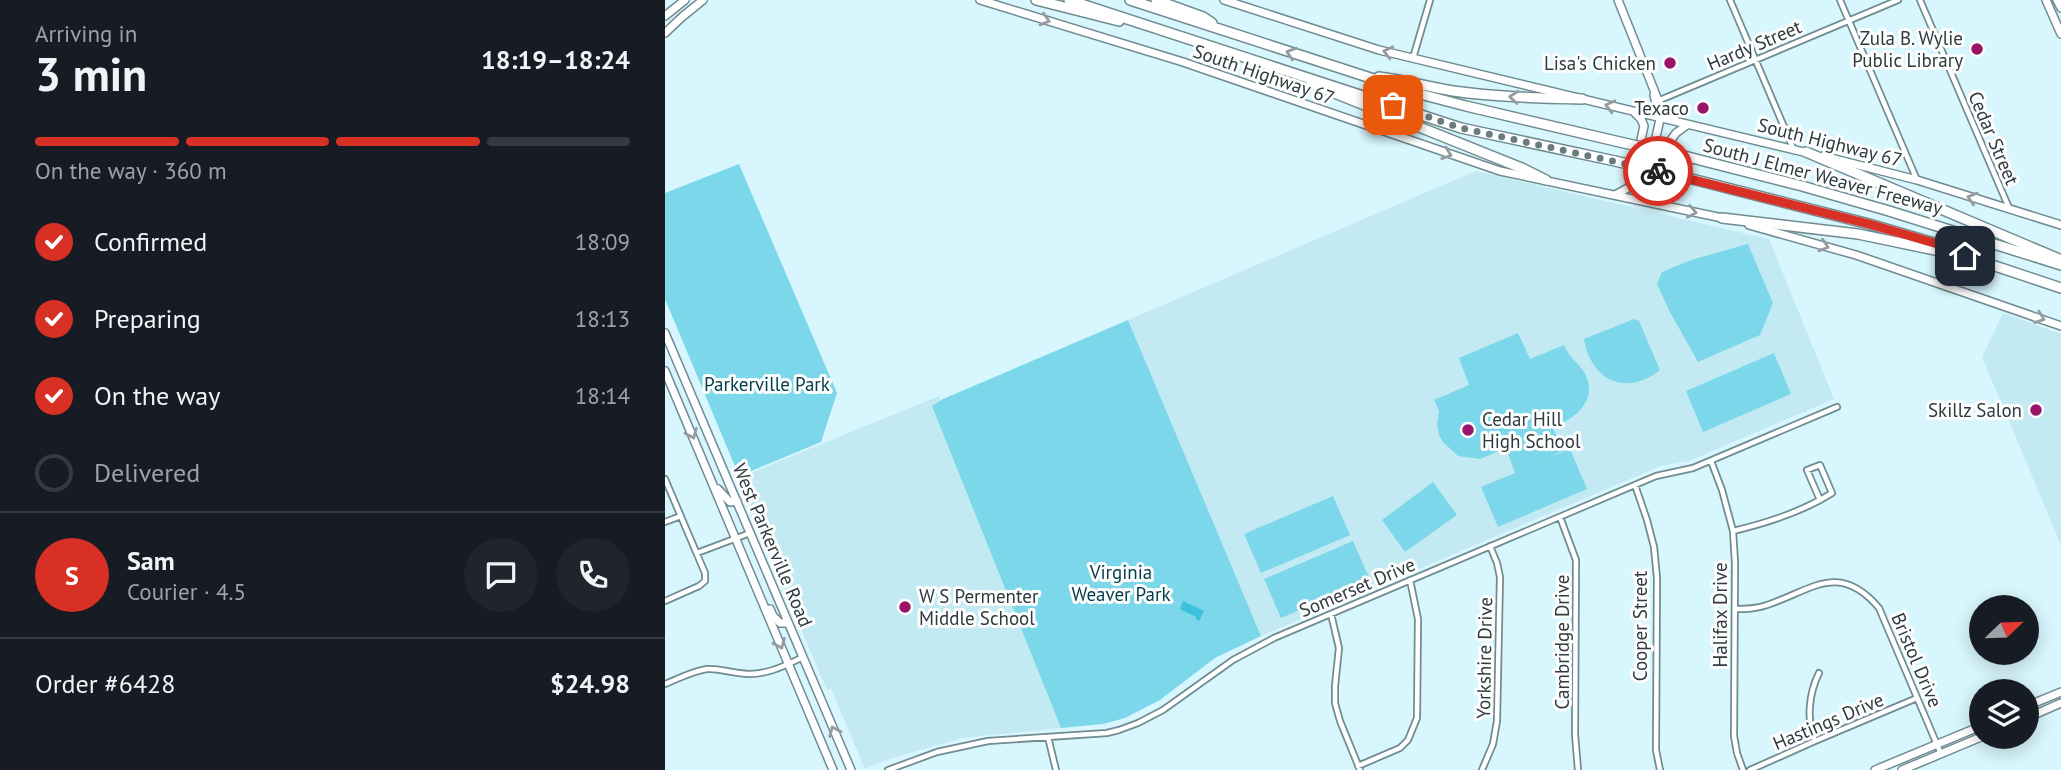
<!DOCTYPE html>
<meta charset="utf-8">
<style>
body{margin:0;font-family:"PT Sans",sans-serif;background:#20242c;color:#f1f3f6;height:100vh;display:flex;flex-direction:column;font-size:26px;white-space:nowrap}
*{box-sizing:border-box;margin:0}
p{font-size:23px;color:#9ea1a6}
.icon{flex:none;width:38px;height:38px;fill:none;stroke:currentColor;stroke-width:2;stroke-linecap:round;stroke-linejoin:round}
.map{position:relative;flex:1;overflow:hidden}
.side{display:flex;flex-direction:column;background:#171b24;width:665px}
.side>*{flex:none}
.needle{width:46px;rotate:67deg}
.tools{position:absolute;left:1304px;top:595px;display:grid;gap:14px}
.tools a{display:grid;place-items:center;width:70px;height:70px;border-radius:50%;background:#171b24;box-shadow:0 4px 18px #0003;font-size:35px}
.pin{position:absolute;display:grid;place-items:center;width:60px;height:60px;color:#fff;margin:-30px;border-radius:14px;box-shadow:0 4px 10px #0006}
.courier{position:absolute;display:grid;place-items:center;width:70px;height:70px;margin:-35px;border:5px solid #d93025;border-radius:50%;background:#fff;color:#222;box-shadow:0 2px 9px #0007}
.summary em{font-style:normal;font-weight:800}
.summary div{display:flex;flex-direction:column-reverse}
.summary{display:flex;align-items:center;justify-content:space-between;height:119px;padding:0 35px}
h1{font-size:46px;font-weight:800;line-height:52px}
.bar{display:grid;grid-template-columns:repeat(4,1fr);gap:10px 7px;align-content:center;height:84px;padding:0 35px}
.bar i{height:9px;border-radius:5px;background:#363941}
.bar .on{background:#d93025}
.bar p{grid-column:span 4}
.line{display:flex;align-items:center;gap:18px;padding:0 35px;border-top:2px solid #363941}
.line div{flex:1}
.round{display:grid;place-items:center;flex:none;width:74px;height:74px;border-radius:37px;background:#20242c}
ol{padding:0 35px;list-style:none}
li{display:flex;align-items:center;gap:21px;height:77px}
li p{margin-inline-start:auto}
li .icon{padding:7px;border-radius:50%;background:#d93025;color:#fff;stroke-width:4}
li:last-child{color:#9ea1a6}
li i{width:38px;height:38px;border:4px solid #363941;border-radius:50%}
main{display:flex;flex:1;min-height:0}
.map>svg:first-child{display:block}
</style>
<main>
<section class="side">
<div class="summary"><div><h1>3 min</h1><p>Arriving in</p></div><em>18:19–18:24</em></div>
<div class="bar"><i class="on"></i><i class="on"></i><i class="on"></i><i></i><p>On the way · 360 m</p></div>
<ol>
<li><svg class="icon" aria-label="check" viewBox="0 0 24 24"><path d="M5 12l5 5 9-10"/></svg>Confirmed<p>18:09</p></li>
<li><svg class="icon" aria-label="check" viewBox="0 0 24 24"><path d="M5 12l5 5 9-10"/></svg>Preparing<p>18:13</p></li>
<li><svg class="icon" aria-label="check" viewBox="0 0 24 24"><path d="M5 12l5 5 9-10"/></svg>On the way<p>18:14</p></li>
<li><i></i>Delivered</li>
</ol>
<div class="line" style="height:126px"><b class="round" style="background:#d93025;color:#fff">S</b><div><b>Sam</b><p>Courier · 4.5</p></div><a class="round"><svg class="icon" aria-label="chat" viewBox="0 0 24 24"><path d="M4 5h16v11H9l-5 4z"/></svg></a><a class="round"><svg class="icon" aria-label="phone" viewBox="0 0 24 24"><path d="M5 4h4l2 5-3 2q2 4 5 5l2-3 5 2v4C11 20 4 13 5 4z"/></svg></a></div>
<div class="line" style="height:91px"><div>Order #6428</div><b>$24.98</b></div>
</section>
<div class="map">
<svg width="1396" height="770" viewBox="0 0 1396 770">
<rect width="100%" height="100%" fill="#d8f6fd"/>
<path fill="#c3eaf2" d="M811,171L1104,239L1169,399L1024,461L996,466L596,636L463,320Z
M1338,313L1396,334V545L1317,357Z
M274,396L381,659L371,664L396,728L297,738L224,759L200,769L166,689L162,690L160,686L73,478Z"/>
<path fill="#7cd7ea" d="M74,164L172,393L156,442L74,476L0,299V193Z
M1083,244L1108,303L1095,335L1033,362L1005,312L992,284L997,272L1026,260Z
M969,319L974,321L995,370C961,397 926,381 919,339Z
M463,320L596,636L550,658L495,700L460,718L438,724L396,728L267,406L278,399Z
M853,333L865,359L899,345C905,359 912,361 919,372C935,400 910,418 888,428L898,451L881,459L905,449L922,489L833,527L816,487L850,473L841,448L815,459L793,456L778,442L774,435L772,424L774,411L769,400L804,385L794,358Z
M1109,353L1126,394L1038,432L1021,391Z
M768,482L792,515L740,552L717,520Z
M668,496L685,535L596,573L579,534Z
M688,541L705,580L616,618L599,579Z"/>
<path fill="#3cc2da" d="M518,601L539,611L534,621L531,619V617L515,609Z"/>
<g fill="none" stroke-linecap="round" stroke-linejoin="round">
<defs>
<path id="street" d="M1065,0L1128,148
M1175,0L1252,180
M1255,0L1344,208
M748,58L765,0
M995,100L1233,0
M1046,461L1057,490L1068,531L1070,563L1069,736L1072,753L1078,770
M0,479L40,573V581L34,586L0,601
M970,485L982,520L989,547L992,578L991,750L995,770
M895,517L911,560L910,734L913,770
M0,522L16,516
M1068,531C1102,523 1137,512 1167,493L1155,465L1142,470L1155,500
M32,553L85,533
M1070,609C1081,609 1091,609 1102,605C1147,590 1174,561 1214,608L1276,754
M666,614L674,648L670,686V703L675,721L695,770
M0,684C13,679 27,671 42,669C53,668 63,672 74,673C97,677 118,667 138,657
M383,737L391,770
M1150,741C1141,720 1144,693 1154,673
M693,766L735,748L743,740L752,718L753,619L745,580
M223,770L272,752L323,741L442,733L454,730L473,723L498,710L568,660L609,638L991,476L1028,468L1172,407
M817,770L828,744L832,721L835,577L832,563L825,546
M1085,770L1150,741L1252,698"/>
<path id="secondary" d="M315,0L518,62L835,171L1062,219
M559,0L714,50L1143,153
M953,0L997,110L977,201
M1381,0L1396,34
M1392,0L1396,8
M0,16L20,0
M0,33L17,17L38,0
M976,111L989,107L991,104L989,95
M1158,156L1252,180L1396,225
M950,195L963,188L967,181L979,126L976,119L969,112
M1004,207L996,198L995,194L1006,140L1011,133L1022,125
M1084,225L1191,255L1396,326
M0,333L186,770
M0,371L168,770
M53,489L65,502L72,501
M105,609L108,616L115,623H123
M1362,706L1396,692
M1362,718L1396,703
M1210,770L1316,726
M1237,770L1316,737"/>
<path id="highway" d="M371,0L454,21
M404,0L796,128L950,161
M465,0L755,94L801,106L959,143
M491,0L538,17L547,23
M714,77C739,80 763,87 788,91C831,97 874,98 917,99
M646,82L657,88L859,169L881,180
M1141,152L1394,259
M1023,157L1137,186L1224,211L1396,265
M1023,178L1204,224L1276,245L1300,256L1396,288
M1057,218L1193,234L1284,253"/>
</defs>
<use href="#street" stroke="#708c92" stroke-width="8"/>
<use href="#secondary" stroke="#708c92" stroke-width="10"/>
<use href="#highway" stroke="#708c92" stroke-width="12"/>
<use href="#street" stroke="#fff" stroke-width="4.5"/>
<use href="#secondary" stroke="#fff" stroke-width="7"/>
<use href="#highway" stroke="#fff" stroke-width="9"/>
<defs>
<path id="highway-bridge" d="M959,143L1023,157
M950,161L1023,178"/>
</defs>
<use href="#highway-bridge" stroke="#708c92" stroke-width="12" stroke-linecap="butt"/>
<use href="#highway-bridge" stroke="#fff" stroke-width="9"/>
</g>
<defs><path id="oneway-chevron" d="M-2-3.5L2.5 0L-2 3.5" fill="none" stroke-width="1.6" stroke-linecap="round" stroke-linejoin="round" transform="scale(1.75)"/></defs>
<g stroke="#969c9e">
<use href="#oneway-chevron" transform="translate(380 20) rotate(17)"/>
<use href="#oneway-chevron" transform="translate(723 52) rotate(-166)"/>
<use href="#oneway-chevron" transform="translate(626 53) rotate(-162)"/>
<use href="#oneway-chevron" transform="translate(849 97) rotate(-175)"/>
<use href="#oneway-chevron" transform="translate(945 106) rotate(-166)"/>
<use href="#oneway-chevron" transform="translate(782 154) rotate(19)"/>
<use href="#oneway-chevron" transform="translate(1307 198) rotate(-163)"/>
<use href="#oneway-chevron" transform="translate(1027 212) rotate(11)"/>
<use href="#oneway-chevron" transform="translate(1159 246) rotate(17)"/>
<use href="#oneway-chevron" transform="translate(1375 318) rotate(19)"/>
<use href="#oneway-chevron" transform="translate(27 434) rotate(67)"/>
<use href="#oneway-chevron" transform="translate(115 644) rotate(67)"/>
<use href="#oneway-chevron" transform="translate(169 731) rotate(-113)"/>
</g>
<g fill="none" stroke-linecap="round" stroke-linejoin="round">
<path stroke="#6a7c80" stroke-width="7" stroke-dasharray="0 12.6" d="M728,105L796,128L993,171"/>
<path stroke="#d93025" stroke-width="9" d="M993,171L1204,224L1276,245L1300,256"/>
</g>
<g fill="#9a1569" stroke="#fdfdfd" stroke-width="2.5">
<circle cx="1312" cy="49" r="7"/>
<circle cx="1005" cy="63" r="7"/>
<circle cx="1038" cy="108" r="7"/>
<circle cx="1371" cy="410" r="7"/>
<circle cx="803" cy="430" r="7"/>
<circle cx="240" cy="607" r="7"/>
</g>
<g text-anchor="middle" stroke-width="6" stroke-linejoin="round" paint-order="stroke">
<g font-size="19" fill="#2e3a3d" stroke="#fdfdfd" text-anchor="end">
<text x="1298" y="45">Zula B. Wylie<tspan x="1298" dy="22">Public Library</tspan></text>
<text x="991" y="70">Lisa's Chicken</text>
<text x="1024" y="115">Texaco</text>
<text x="1357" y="417">Skillz Salon</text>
<text x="817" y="426" text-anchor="start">Cedar Hill<tspan x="817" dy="22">High School</tspan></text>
<text x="254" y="603" text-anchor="start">W S Permenter<tspan x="254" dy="22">Middle School</tspan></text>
</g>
<g font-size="19" fill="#2e3a3d" stroke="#fdfdfd">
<text transform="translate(1089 45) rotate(-23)" y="7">Hardy Street</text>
<text transform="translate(599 74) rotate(19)" y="7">South Highway 67</text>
<text transform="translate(1329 138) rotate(67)" y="7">Cedar Street</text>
<text transform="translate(1165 142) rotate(14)" y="7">South Highway 67</text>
<text transform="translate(1158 176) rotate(15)" y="7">South J Elmer Weaver Freeway</text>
<text transform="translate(108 545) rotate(67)" y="7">West Parkerville Road</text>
<text transform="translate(692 587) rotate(-23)" y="7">Somerset Drive</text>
<text transform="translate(1055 615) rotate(-90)" y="7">Halifax Drive</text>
<text transform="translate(975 626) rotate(-90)" y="7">Cooper Street</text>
<text transform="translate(897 642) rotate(-90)" y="7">Cambridge Drive</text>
<text transform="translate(819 658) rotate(-89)" y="7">Yorkshire Drive</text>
<text transform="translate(1252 660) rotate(67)" y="7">Bristol Drive</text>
<text transform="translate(1163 721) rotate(-23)" y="7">Hastings Drive</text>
</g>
<g font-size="19" fill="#003e48" stroke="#fdfdfd">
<text x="102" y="391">Parkerville Park</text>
<text x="456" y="579">Virginia<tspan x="456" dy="22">Weaver Park</tspan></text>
</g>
</g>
</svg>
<div class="tools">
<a><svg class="needle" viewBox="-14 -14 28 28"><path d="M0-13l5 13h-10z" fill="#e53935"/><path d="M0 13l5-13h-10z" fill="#9ea1a6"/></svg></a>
<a><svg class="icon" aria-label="layers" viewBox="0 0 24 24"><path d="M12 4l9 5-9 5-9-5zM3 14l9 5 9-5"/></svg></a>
</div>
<div class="pin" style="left:728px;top:105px;background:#ea580c"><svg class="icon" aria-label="bag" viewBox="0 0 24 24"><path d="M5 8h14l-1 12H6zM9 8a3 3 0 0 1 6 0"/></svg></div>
<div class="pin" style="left:1300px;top:256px;background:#1f2937"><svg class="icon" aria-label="home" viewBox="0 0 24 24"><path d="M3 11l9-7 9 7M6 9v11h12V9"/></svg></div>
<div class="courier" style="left:993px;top:171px"><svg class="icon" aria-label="bike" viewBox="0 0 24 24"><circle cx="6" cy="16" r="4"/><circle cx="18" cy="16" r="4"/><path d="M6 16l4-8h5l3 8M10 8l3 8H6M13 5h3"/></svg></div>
</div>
</main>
